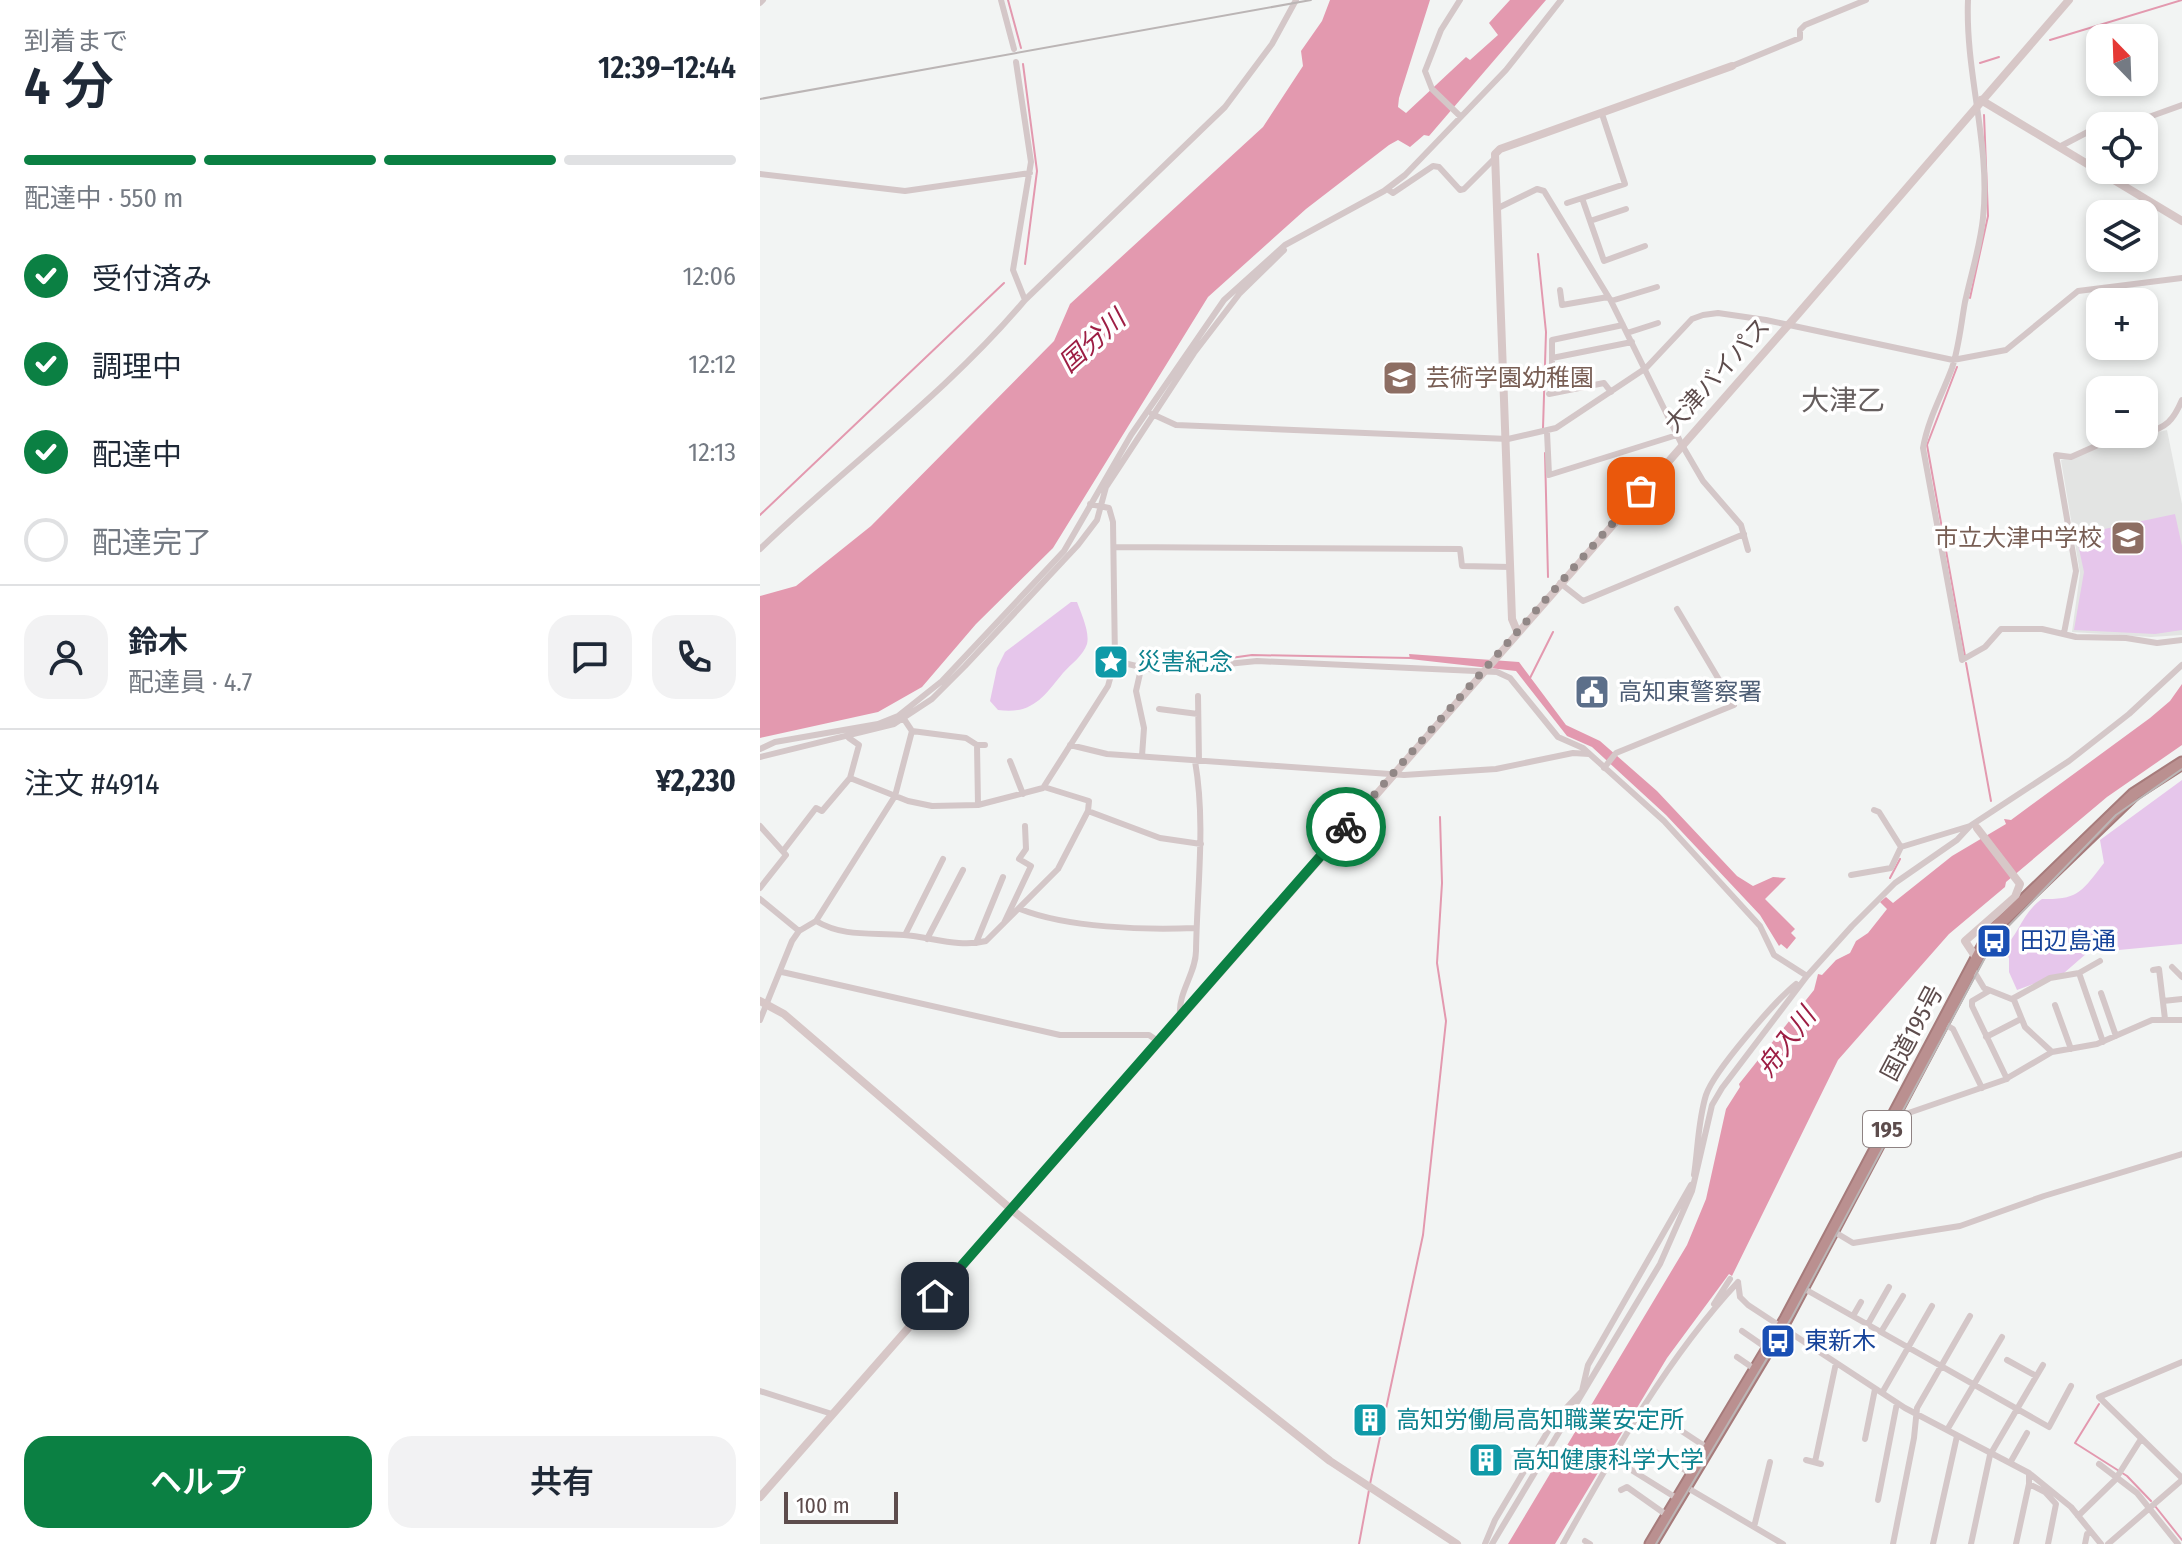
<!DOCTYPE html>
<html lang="ja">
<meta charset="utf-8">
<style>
body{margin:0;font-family:"Fira Sans Condensed","Noto Sans JP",sans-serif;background:#f2f2f3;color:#1f2937;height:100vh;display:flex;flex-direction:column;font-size:30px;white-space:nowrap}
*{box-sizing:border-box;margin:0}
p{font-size:26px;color:#747a83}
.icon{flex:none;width:44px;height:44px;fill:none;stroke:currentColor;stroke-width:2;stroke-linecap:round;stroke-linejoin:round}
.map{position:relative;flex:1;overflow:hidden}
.details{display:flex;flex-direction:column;background:#fff;width:760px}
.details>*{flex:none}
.needle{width:52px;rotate:337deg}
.buttons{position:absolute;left:1326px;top:24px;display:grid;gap:16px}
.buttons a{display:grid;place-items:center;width:72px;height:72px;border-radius:16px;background:#fff;box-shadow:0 4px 12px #0003;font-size:40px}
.scale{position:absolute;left:24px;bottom:20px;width:114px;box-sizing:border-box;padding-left:8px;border:4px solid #5d4c4c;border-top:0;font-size:22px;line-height:28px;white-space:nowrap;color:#5d4c4c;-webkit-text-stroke:6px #fff;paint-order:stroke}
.pin{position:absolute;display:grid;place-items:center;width:68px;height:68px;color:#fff;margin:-34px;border-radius:16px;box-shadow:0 4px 12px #0006}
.courier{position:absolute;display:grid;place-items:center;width:80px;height:80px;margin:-40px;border:6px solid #0b8043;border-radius:50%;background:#fff;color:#222;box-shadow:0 2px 10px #0007}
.headline em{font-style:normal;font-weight:600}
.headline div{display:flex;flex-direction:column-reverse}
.headline{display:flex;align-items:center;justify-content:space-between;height:136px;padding:0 24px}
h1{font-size:52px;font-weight:600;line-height:60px}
.bar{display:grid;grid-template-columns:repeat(4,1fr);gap:12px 8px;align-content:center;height:96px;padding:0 24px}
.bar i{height:10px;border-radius:6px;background:#e0e1e3}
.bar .current{background:#0b8043}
.bar p{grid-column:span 4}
.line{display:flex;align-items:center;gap:20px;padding:0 24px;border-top:2px solid #e0e1e3}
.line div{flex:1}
.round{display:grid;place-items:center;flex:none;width:84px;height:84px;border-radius:24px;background:#f2f2f3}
ol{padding:0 24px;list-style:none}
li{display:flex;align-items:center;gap:24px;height:88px}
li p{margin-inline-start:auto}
li .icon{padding:8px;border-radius:50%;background:#0b8043;color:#fff;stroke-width:4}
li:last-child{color:#747a83}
li i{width:44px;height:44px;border:4px solid #e0e1e3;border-radius:50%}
.primary-button{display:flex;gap:16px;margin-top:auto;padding:16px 24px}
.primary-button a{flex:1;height:92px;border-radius:24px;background:#0b8043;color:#fff;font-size:32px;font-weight:600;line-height:92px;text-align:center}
.primary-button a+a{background:#f2f2f3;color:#1f2937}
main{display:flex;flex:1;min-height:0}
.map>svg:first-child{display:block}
</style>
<main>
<section class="details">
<div class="headline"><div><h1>4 分</h1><p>到着まで</p></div><em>12:39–12:44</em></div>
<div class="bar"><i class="current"></i><i class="current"></i><i class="current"></i><i></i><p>配達中 · 550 m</p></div>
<ol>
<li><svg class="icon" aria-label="check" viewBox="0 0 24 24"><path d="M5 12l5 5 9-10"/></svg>受付済み<p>12:06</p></li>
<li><svg class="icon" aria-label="check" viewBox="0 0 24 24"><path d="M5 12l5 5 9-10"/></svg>調理中<p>12:12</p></li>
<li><svg class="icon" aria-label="check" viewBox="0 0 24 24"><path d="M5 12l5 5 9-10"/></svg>配達中<p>12:13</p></li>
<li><i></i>配達完了</li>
</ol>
<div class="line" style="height:144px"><a class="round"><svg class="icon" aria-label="person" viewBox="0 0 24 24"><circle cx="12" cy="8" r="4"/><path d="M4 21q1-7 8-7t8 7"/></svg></a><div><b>鈴木</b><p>配達員 · 4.7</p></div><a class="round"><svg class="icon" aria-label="chat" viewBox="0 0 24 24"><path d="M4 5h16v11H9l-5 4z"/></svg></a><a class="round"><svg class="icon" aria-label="phone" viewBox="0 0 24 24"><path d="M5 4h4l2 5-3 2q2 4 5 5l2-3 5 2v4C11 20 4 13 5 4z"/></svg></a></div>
<div class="line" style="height:104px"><div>注文 #4914</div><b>¥2,230</b></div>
<div class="primary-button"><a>ヘルプ</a><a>共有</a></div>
</section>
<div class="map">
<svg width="1422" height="1544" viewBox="0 0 1422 1544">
<rect width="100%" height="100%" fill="#f2f4f3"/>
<path fill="#e3e4e3" d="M1407,430L1422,504V635L1391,637L1312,632L1320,573L1301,460L1346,444Z"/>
<path fill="#e6c6eb" d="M1415,514L1422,546V630L1395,634L1314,630L1324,572L1316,535Z
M311,602H317C321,613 330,632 327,644C323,656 311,664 303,673C284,696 273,715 238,710L230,701L237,668L245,652Z
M1422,780V944L1327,953L1304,973L1257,990L1249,972V958L1242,950C1259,935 1262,913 1282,899C1319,900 1322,891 1344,863L1340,840Z"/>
<path fill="#e399af" d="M570,0H670L639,98L638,107L646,113L706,57L710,60L738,35L729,23L750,0H786L669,136L664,135L650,147L638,140L629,145L546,209L448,297L293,548L216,624L162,687L118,712L0,738V596L36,586L111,526L294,341L310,304L503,127L543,66L541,51L562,21Z
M649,654L759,662L806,725L840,741L897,791L977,876L993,886L1013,877L1026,878L1005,899L1035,929L1031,933L1036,938L1027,949L1021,944L1019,946L1000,915L906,815L832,747L807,736L756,671L650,659Z
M1422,684V745L1347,797L1246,882L1245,887L1189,934L1078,1060L972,1276L969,1274L907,1358L795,1544H748L927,1245L946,1199L966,1109L980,1087L979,1084L1054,990L1058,974L1062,975L1076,960L1090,953L1096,941L1108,933L1127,909L1120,902L1126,897L1133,903L1192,856L1246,824L1244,819L1251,820L1390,718L1410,701Z"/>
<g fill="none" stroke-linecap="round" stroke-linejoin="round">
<path stroke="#e399af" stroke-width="2" d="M248,0L261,48
M1290,40L1422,0
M1220,63L1239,57
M263,64L277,171L265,264
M778,254L786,332L783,428
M1210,298L1228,216L1224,115
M1197,367L1167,445L1205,656
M785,453L788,577
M0,515L244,283
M449,661L492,655L651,658
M1206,663L1231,801
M770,678L793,632
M1130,878L1140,859
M1339,1404L1315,1443L1367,1476L1391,1501
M610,1484L663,1235L686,1021L677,963L682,883L680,817
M1395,1506L1422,1540
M599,1544L609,1490"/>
<defs>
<path id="highway" d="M891,1544L1026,1319L1225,943L1236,927L1374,794L1422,763"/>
</defs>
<use href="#highway" stroke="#a67b7b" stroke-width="15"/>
<path stroke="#d4c7c8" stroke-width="6" d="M241,0L254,49
M1208,0C1205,74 1231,145 1223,218C1220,247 1211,274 1205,302C1201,324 1199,347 1192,368C1182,395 1168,419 1163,448L1202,660L1225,647L1241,629H1282L1316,637L1366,638L1397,643L1422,640
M0,3L3,0
M256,62L271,162L253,270L265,300
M972,66L1040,38V30L1045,25L1106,0
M700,116L672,89L665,71L681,30L700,0
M1301,146L1343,124L1386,118L1422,105
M0,174L145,191L270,173
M627,189L633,193L673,166L679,167L700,190L704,189L735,158
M822,198L844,261L885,246
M807,203L865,184L842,114
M738,208L777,189L784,191L851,301L922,445L943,481L981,525L988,550
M830,221L866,209
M800,290L802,305L848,297
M851,301L897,287
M867,333L898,323
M792,358L872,342
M792,371V340L863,325
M789,394L844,383L851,392
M392,414L416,425L748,439L796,428L886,368L932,319L943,315L958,313L1006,320L1193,360L1246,350L1318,291L1422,278
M787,432L789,475L917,435
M1384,434C1407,427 1413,421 1422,400
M356,547L700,549L702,566L751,567
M0,549C87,465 187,393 265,300L465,107L512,44L536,0
M800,583L823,601L984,534
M1304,633L1316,571L1296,455L1311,457L1347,441L1383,434
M355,661L398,671L497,661L737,672L750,678L798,737L823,748L904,821L1000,926L1014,955L1047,976
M381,669L376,691L384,728L382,756
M438,696L439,761
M399,709L438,714
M152,731L206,738L217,745H225
M89,738L99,745L90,778L148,801L172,806L218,805L283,788L348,686L355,661L353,522L349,508L330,504
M217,745L218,805
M310,745L347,754L644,775L736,769L813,753L829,754
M0,749L15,742L118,724L138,716L182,681L304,551L371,435L464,300L525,245L624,191L645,175L746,70L801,0
M0,757L134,724L172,699L205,666L318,545L337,520L346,487L434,353L480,293L524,250
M250,761L263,794
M844,768L856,753L974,705L917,609
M284,787L329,801L328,811
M1114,810L1119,812L1141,847L1210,826
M0,826L26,855L0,888
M23,851L56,808L62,811L90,778
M1091,875L1131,868L1141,847
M0,899L39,931
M260,909C308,928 384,930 435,928
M56,921C85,938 113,932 144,935C171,937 199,948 226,941L298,869L328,811L400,838L441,844
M244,923L271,866L259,859L266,849L265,826
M145,935L183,859
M167,939L203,870
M216,943L243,877
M1412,967L1422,977
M1212,968L1224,988L1254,1000L1265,1027L1292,1052L1337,1044L1392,1020H1422
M1393,970L1399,969L1405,1019
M22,972L300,1035H389L398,1041
M1319,973L1340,961
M1229,991L1212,1001V1006L1247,1079
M1341,993L1356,1036
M1252,999L1290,978L1319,973L1343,1042
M1403,1001L1422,999
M1295,1005L1311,1049
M420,1015C418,992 436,973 436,951C437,887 446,824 435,761
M0,1020L32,941L39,931L56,921L135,796L152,731L144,719
M1183,1023L1193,1029L1222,1088
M1226,1037L1261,1019
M1134,1118L1244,1080L1292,1052
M934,1175C938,1148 938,1121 946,1095C954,1071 1015,1001 1036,984
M1073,1231L1093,1243L1200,1226L1284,1196L1422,1154
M978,1282L980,1297L988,1305L1145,1408L1269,1473V1484L1285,1492L1296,1504L1288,1544
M1043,1288L1289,1427L1311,1386
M954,1304L970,1279
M1093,1316L1101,1302
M1108,1324L1129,1287
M982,1331L1008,1349
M1121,1332L1143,1296
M977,1357L996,1370
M1247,1360L1276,1376
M1422,1362L1339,1397L1422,1478
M0,1391L72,1414
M1122,1393L1172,1306
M911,1424L949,1449
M1187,1430L1242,1337
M1105,1439L1115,1389
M894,1451L933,1475
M1046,1460L1061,1464
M857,1461L918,1499
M1055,1462L1076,1363
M1250,1463L1267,1433
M1339,1464L1377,1493L1418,1544
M1269,1473L1311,1507L1341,1544
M926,1487L1023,1544
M861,1490L867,1487L908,1516
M1118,1500L1137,1403
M1318,1516L1355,1480L1381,1439
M994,1527L1010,1462
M825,1541L830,1544
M725,1544L735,1520L794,1421L822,1391L828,1365L931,1185
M732,1544L900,1264L932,1191L952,1105L962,1088L1047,976L1092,926L1135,883L1197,840L1210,826L1309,761L1369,714L1422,665
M803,1544C854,1453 907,1358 978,1282
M1133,1544L1154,1438L1157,1408L1210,1316
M1173,1544L1197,1436
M1211,1544L1230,1455L1283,1365
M1256,1544L1269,1484
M1325,1544L1327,1534
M1348,1544L1422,1480"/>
<path stroke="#d7c7c7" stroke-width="8" d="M1221,100L1422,221
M757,631L752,619L735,154L740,149L972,66
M1217,959L1205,941L1255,897L1260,884L1217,828
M0,1001L24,1014L252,1210L570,1461L697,1544
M0,1497L1038,314L1309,0"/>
<use href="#highway" stroke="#ba9090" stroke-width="11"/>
<path stroke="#bbb5b5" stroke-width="2" d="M896,1544L1032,1317L1234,941L1356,815L1422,769"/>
<path stroke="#bbb5b5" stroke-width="2" d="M0,99L551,0"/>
</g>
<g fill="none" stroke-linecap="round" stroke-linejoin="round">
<path stroke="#918786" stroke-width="8" stroke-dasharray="0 14.4" d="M586,827L881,491"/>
<path stroke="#0b8043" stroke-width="10" d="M175,1296L586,827"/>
</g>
<defs>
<symbol id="school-square" viewBox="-11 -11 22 22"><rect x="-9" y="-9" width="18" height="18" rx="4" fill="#8d6e63" stroke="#fff"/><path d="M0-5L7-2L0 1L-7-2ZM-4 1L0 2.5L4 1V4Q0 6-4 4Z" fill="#fff"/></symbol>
<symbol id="sight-square" viewBox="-11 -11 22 22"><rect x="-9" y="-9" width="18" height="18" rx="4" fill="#0f9aa8" stroke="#fff"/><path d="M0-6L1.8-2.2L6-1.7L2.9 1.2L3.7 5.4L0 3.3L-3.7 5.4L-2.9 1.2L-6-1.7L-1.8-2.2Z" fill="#fff"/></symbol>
<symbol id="civic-square" viewBox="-11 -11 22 22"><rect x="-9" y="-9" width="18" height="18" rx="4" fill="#5c6f8a" stroke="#fff"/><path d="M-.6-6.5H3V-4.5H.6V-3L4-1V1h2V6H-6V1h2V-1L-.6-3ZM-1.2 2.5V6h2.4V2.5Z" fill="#fff"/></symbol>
<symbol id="bus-square" viewBox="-11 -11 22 22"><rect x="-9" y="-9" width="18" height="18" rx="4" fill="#1a4fb4" stroke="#fff"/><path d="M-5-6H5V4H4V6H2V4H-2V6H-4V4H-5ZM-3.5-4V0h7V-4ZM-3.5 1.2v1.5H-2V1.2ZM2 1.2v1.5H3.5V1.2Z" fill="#fff"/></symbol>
<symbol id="building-square" viewBox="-11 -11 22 22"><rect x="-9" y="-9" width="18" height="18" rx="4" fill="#0f9aa8" stroke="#fff"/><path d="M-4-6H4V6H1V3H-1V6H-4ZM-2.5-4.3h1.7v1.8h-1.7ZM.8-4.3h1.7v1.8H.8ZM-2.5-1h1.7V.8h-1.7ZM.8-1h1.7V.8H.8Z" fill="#fff"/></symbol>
</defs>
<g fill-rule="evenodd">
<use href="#school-square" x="620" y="358" width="40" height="40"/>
<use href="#school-square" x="1348" y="518" width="40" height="40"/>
<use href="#sight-square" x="331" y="642" width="40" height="40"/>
<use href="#civic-square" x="812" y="672" width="40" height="40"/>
<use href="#bus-square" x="1214" y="921" width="40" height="40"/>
<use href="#bus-square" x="998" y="1321" width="40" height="40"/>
<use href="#building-square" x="590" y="1400" width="40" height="40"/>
<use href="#building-square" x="706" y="1440" width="40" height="40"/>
</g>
<g text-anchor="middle" stroke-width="7" stroke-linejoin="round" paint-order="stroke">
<rect fill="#fff" stroke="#8e8282" stroke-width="2" x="1103" y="1111" width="48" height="36" rx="6"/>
<g font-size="22" font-weight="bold" fill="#5d4c4c">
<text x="1127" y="1137">195</text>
</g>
<g font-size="24" fill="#5d4c4c" stroke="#fff">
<text transform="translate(957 375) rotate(-48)" y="8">大津バイパス</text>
<text transform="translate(1152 1033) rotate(-62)" y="8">国道195号</text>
</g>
<g font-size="24" fill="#785e54" stroke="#fff" text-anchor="start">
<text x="666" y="386">芸術学園幼稚園</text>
<text x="1342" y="546" text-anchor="end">市立大津中学校</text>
</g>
<g font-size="24" fill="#0d838f" stroke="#fff" text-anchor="start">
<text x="377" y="670">災害紀念</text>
<text x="636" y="1428">高知労働局高知職業安定所</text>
<text x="752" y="1468">高知健康科学大学</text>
</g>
<g font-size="24" fill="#4e5e75" stroke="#fff" text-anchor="start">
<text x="858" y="700">高知東警察署</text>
</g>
<g font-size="24" fill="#164399" stroke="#fff" text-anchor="start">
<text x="1260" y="949">田辺島通</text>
<text x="1044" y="1349">東新木</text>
</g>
<g font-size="26" font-style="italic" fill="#9d1e44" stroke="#fff">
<text transform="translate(332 341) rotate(-42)" y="9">国分川</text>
<text transform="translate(1026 1042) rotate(-53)" y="9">舟入川</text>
</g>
<g font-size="28" fill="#665f5f" stroke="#fff">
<text x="1083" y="410">大津乙</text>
</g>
</g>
</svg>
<div class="buttons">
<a><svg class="needle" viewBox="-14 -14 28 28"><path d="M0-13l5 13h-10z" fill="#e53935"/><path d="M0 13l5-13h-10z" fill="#747a83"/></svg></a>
<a><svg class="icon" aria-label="locate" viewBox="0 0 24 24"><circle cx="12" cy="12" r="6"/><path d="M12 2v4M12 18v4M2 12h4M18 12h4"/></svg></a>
<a><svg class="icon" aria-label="layers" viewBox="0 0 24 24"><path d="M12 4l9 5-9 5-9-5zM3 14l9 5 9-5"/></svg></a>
<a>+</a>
<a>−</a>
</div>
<div class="scale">100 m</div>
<div class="pin" style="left:881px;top:491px;background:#ea580c"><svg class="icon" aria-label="bag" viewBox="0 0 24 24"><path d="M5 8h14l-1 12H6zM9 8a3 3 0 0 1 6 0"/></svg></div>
<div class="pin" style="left:175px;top:1296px;background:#1f2937"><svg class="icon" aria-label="home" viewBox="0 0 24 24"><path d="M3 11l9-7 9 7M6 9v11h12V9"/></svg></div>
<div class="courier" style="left:586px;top:827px"><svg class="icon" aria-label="bike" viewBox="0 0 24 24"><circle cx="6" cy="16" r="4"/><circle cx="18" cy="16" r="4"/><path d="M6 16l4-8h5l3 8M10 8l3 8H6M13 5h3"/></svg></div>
</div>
</main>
